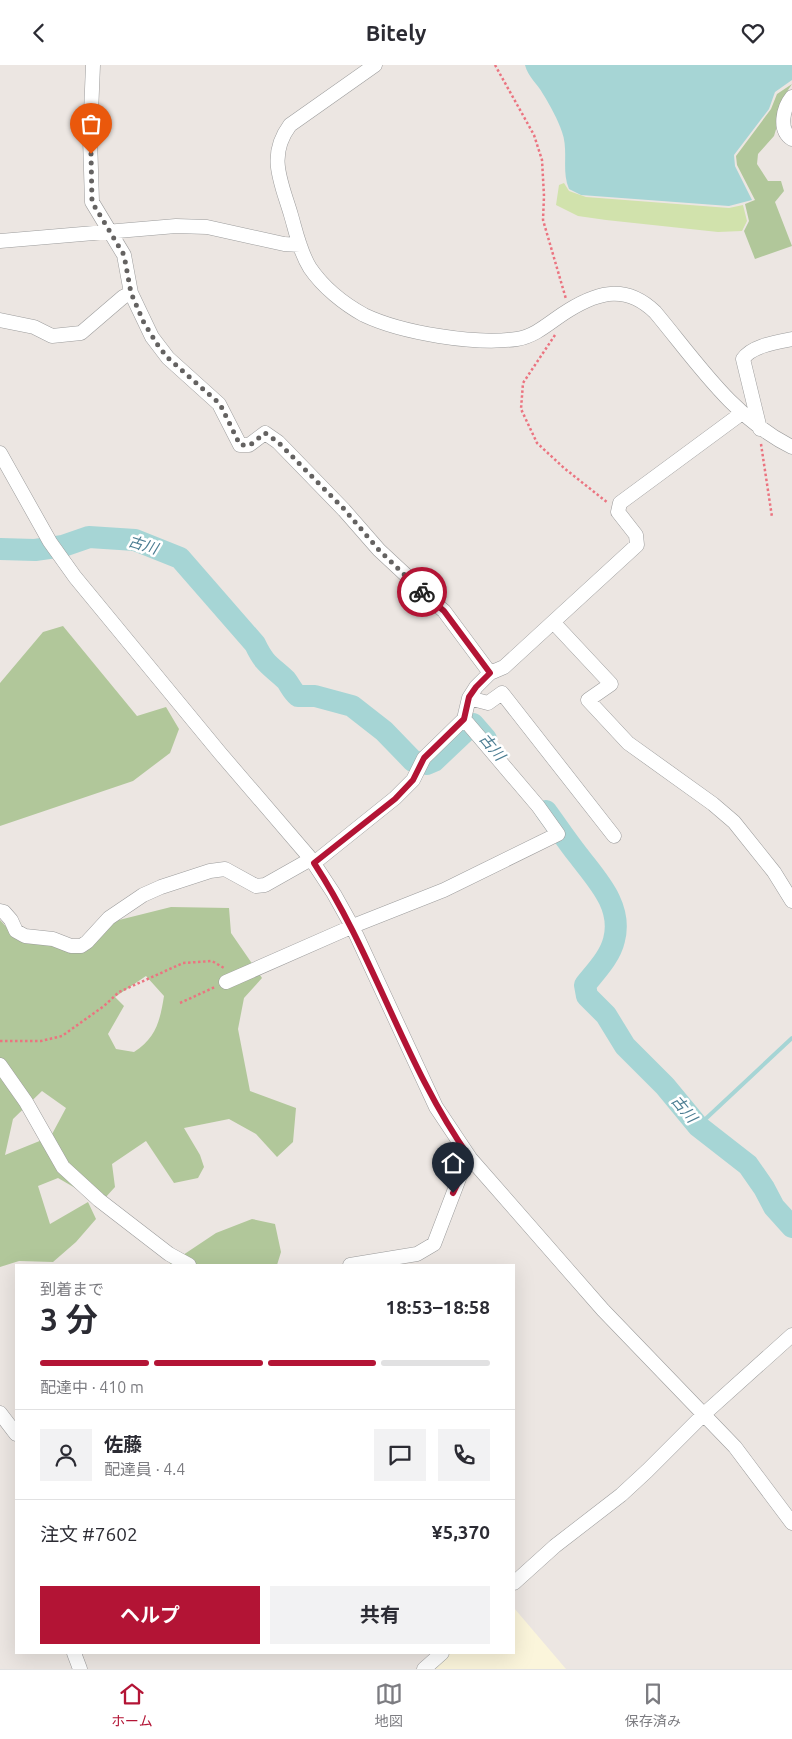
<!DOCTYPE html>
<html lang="ja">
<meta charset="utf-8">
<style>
body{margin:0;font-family:Ubuntu,"Noto Sans JP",sans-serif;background:#f2f2f3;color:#2b2b33;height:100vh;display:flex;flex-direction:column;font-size:19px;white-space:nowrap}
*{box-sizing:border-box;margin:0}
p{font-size:16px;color:#7c7c81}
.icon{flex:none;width:28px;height:28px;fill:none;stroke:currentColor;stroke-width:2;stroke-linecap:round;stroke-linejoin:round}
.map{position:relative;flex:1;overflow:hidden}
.details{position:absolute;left:15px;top:1199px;width:500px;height:390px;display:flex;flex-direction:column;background:#fff;border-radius:0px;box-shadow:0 5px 20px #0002}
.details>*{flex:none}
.pin{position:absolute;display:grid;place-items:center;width:42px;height:42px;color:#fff;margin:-51px -21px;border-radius:50% 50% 50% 0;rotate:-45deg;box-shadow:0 0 5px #0007}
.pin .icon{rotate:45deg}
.courier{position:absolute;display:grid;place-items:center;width:50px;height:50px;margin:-25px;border:4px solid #b31435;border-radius:50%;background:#fff;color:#222;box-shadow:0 1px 6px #0007}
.summary em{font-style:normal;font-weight:700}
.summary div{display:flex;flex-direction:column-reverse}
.summary{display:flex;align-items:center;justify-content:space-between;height:85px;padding:0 25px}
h1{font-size:32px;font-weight:700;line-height:38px}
.bar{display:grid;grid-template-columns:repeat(4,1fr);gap:8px 5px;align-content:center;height:60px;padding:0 25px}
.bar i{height:6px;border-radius:4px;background:#e1e1e2}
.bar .current{background:#b31435}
.bar p{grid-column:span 4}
.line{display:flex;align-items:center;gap:12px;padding:0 25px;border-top:1px solid #e1e1e2}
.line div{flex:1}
.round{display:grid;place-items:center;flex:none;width:52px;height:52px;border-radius:0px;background:#f2f2f3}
.cta{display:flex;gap:10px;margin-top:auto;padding:10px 25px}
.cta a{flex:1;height:58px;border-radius:0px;background:#b31435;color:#fff;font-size:20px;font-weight:700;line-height:58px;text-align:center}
.cta a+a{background:#f2f2f3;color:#2b2b33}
header{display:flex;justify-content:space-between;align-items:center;height:65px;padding:0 25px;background:#fff;font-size:22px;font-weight:700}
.tab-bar{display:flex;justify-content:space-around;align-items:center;height:70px;border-top:1px solid #e1e1e2;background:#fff;font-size:14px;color:#7c7c81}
.tab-bar a{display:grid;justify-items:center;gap:2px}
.tab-bar .current{color:#b31435}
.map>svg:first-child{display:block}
</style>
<header><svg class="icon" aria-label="back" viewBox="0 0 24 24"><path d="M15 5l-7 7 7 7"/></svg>Bitely<svg class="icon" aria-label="heart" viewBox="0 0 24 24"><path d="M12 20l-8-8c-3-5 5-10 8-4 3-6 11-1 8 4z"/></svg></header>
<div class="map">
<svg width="792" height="1604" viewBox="0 0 792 1604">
<rect width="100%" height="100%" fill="#ece6e2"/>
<path fill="#fbf5db" d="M514,1543L566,1604H431L449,1588H514Z"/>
<path fill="#d1e2ac" d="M564,118L569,126L586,132L729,143L743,140L747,156L742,166L718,167L606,155L578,151L556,140L559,120Z"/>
<path fill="#b1c79a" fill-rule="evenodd" d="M792,19L788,25L774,71L758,89L757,99L768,116H781L784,126L775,137L792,181L755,194L744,166L749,156L745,139L755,135L737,100L736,91L771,44L777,29Z
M63,561L137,651L166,642L179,664L170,688L133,716L0,761V618L43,567Z
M171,842L229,843L231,868L262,913L244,933L238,964L250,1026L296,1043L293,1077L277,1092L256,1069L229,1054L184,1063L200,1090L204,1102L198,1113L174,1118L146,1076L112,1099L115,1122L105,1133L66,1100L51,1071L66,1043L42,1026L13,1054L5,1090L42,1075L80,1123L77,1124L58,1113L38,1121L50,1159L88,1137L96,1154L76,1177L53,1197L19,1196L0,1202V855L13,869L75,885L115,856ZM146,911L164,931C160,956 156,973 134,987L116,984L108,969L124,941L115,932Z
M252,1154L275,1159L281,1187L277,1200H168L216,1168Z"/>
<path fill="#a6d5d5" d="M525,0H792V15L775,27L769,44L734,90L735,101L752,135L729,141L581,130L569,124C561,105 569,86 562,67C558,55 550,40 543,29C537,18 528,12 525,0Z"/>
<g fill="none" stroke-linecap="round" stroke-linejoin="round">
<path stroke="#a6d5d5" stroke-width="4" d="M698,1061L792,973"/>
<path stroke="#a6d5d5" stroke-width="22" d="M0,484L35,485L63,481L89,472L135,475L180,493L255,579C265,600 270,600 286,615C290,620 292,626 298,631H315L352,641L384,666L413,696L427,699L434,696L473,659L486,674
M546,746C557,761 567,776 578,790C597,815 623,841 614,875C610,892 596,906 585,920L587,931L606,950L625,981L665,1021L698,1061L748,1100L764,1123L774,1142L792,1162"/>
<defs>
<path id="minor" d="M93,0L90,73L92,137L124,190L131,228L152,272L168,293L219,339L240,380H249L265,368L278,377L344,445L379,485L408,512V515L444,546L490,608
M375,0L290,60C267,91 281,116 291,150C296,167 300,187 310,203C323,222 344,239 364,250C402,268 475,280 517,274C537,271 552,255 569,245C600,226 627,220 655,247C696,296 733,353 792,382
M792,32C783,43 778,65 792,74
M0,176L176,161L207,162L284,179L300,180
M0,255L34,262L52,271L81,268L123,232L131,228
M760,364L743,294C751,281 777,277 792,274
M0,388L50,477L75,512L220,688L311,794L334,829L353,863L436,1042L470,1093L603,1245L735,1382L792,1458
M554,558L611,619L588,635L628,678L713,739L734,757L774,807L792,836
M469,633L488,638L502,628L614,771
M314,798L395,733L413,715L424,693L464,654L469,633L476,622L490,608L504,602L637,480L636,470L618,447L620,438L742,348
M0,846L4,847L11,855L16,866L25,871L53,874L71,881H81L87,877L109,853L143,830L161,822L210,806L225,804L256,821L265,820L311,794
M226,917L358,859L444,825L558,769L538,741L464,654
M0,1000L26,1037L63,1102L99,1135L169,1189L189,1200
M350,1200L417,1189L434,1179L460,1111L470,1093
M0,1348L16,1369
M514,1518L555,1481L621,1430L647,1406L703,1350L792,1270
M74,1588L80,1604
M424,1604L442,1588"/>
</defs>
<use href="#minor" stroke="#9c9c9c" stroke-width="15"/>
<path stroke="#eb7480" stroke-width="2.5" stroke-dasharray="2.5 2.5" stroke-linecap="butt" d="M495,0L534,70L542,95L544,131L543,155L566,234
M555,270L523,318L521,344L537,378L564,403L608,438
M761,379L772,452
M180,938L215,922
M0,976H41L62,971L104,941L119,927L183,898L212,896L224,903"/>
<use href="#minor" stroke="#fff" stroke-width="14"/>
</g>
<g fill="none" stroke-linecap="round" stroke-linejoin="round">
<path stroke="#646261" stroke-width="5" stroke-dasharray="0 9" d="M91,89L92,137L124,190L131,228L144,258L159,282L168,293L220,339L240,380H250L265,368L278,377L344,444L379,485L422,527"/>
<path stroke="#b31435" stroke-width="6" d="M422,527L444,546L490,608L476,622L469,632L464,654L424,693L413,715L395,734L314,798C375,891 405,1002 470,1093L453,1128"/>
</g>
<g text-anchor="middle" stroke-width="5" stroke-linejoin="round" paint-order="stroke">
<g font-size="15" font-style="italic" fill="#4c7d92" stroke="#fff">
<text transform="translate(143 480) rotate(17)" y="5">古川</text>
<text transform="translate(492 682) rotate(50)" y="5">古川</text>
<text transform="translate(684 1044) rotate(50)" y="5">古川</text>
</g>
</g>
</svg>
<div class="pin" style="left:91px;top:89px;background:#ea580c"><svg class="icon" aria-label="bag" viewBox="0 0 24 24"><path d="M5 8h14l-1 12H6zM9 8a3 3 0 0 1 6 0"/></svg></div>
<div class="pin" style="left:453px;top:1128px;background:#1f2937"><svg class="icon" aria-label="home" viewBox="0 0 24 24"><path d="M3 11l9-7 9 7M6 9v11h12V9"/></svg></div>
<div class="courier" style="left:422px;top:527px"><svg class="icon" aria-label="bike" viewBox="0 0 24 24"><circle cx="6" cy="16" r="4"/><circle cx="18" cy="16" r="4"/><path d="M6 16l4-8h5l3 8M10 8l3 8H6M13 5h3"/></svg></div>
<section class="details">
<div class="summary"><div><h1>3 分</h1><p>到着まで</p></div><em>18:53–18:58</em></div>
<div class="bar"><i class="current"></i><i class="current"></i><i class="current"></i><i></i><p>配達中 · 410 m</p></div>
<div class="line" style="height:90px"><a class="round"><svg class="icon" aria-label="person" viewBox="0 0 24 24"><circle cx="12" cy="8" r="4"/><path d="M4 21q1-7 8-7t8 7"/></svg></a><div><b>佐藤</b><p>配達員 · 4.4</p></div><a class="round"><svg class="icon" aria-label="chat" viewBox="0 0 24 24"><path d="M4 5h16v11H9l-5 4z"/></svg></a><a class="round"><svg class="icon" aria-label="phone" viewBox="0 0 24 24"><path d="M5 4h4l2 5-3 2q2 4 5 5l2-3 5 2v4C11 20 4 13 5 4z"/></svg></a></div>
<div class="line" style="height:65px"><div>注文 #7602</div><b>¥5,370</b></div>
<div class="cta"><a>ヘルプ</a><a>共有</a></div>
</section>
</div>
<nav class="tab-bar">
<a class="current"><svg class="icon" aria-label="home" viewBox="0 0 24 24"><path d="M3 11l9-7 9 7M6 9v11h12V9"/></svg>ホーム</a>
<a><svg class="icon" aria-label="map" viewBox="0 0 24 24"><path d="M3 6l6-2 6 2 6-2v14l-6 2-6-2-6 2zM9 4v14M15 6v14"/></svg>地図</a>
<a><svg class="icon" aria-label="saved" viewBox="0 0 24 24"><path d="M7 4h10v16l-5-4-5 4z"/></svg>保存済み</a>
</nav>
